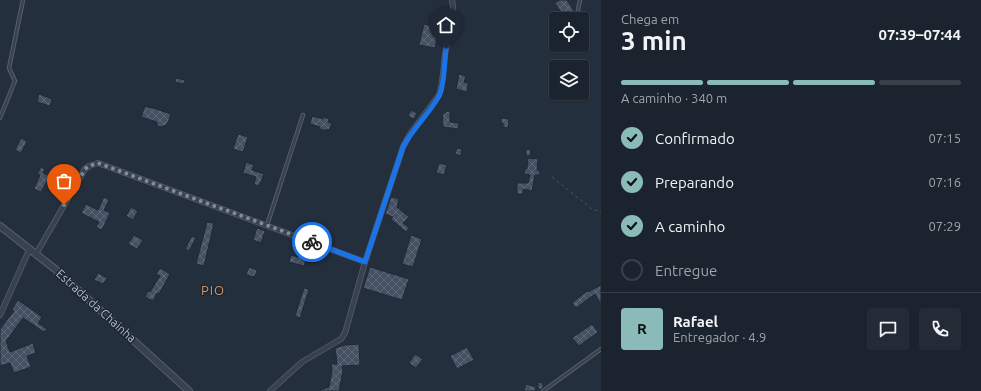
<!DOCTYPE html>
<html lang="pt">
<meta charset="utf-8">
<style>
body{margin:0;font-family:Ubuntu,sans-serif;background:#242b36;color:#f1f3f6;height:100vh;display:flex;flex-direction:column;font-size:15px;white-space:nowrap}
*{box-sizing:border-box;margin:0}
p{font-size:13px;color:#a0a4aa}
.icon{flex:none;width:22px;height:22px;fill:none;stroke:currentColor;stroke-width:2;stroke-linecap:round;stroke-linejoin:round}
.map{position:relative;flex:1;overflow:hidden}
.details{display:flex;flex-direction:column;background:#1b232e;width:380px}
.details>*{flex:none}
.controls{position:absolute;left:549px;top:12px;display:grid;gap:8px}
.controls a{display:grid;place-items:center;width:40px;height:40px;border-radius:4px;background:#1b232e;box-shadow:0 1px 3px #0004,0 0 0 1px #39404a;font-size:20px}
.pin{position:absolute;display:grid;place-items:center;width:34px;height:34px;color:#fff;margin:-41px -17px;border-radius:50% 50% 50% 0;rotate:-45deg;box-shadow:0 0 4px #0007}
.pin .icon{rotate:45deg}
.courier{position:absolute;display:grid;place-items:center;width:40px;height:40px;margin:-20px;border:3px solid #1a73e8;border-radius:50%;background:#fff;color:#222;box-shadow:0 1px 5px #0007}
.head em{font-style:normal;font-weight:700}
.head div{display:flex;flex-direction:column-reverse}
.head{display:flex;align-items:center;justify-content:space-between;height:68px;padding:0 20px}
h1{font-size:26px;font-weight:700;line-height:30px}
.bar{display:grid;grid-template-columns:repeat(4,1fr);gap:6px 4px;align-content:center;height:48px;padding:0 20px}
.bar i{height:5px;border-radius:3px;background:#39404a}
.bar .active{background:#8bbbb9}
.bar p{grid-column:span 4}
.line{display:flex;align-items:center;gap:10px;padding:0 20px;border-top:1px solid #39404a}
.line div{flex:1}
.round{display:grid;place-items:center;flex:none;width:42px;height:42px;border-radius:4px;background:#242b36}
ol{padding:0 20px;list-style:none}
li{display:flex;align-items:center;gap:12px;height:44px}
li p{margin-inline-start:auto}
li .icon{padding:4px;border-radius:50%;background:#8bbbb9;color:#111;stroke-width:4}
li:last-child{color:#a0a4aa}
li i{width:22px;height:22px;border:2px solid #39404a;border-radius:50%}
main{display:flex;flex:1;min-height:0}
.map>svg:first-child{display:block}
</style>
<main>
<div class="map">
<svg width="601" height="391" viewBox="0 0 601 391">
<defs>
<pattern id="building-cross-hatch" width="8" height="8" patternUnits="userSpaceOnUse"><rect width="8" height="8" fill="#455162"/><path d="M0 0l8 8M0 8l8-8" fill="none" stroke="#5d6877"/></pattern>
</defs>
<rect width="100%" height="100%" fill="#242f3e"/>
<path fill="url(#building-cross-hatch)" stroke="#1f2835" d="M560,0H567L579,19H566L555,3Z
M424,24L439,27L435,48L419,45Z
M459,74L466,76L464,82L468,83L467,92L456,89Z
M176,78L185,80L184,84L175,82Z
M39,94L52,99L50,106L37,102Z
M145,106L150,108V107L171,114L167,125L160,127L157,126V122L141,117Z
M411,110L417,113L414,119L408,116Z
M446,111L450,112V122L459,123L458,129L443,127V123H442L443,113H445Z
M312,116L323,119L324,117L329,119L328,122L332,123L329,130L326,129V131L320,129V127L310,124Z
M501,118L509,119L508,128L503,127V123H501Z
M238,134L248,137L243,152L233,149Z
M21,138L27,141L21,153L15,150Z
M457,148L462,149L461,156L455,154Z
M526,149L531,150L530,156H526Z
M528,158L538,159L537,170L540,171L539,175H535L532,191L523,189V194H517V183H528L530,175L524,174L525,169H527Z
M246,162L254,165L252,170L264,174L259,186L254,184L256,177L243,173Z
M439,163L447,165L444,175L436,173Z
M41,167L45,169L43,173L50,176L41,192L34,189L40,175L37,174Z
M104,197L109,200L104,210L110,213L102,230L96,227L99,222L81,213L86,204L98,210Z
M391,197L399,199L397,207L409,217L403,223L409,228L406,232L391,219L393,217L385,214Z
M131,207L138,211L133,220L126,216Z
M207,222L214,223L204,266L196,264Z
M257,228L265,231L261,243L253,240Z
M134,235L143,240L137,249L128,244Z
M411,235L422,239L413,267L402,264Z
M192,236L196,238L189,251L185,249Z
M302,247L309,250L304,266L289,262L291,255L298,257Z
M249,267L257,270L255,277L246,275Z
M370,267L409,279L402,300L363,288Z
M160,268L170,274L159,294L157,293L153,301L145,297L148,291L150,292L160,276L156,274Z
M98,273L107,278L103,284L94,280Z
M601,285V305L595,294L576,308L572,303L587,291L588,292Z
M304,288L309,289L300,318L295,316Z
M18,300L42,317L38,323L47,329L44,332L23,318L6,341L10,352L33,343L36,353L27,356L31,367L14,373L10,363L0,366V329L14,311L12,309Z
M592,324L598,332L579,346L572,338Z
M359,344L360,365L342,366L343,371L339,391H320V390L329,387L332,371L331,364H337L335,348L345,345Z
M467,347L474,360L457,369L450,356Z
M415,354L423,359L416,368L409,363Z
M538,382L543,383V388L541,389H538Z
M526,384L536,387L535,391H524Z"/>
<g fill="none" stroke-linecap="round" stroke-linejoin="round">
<defs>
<path id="service" d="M578,10L580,0
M0,118L15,81L9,68L23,0
M267,225L303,115
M543,391L601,349"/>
<path id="minor" d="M36,254L85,169L89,166L98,163L365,262
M0,315L30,248
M270,391L302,362L341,339L345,333L365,262L403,147L410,134L439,95C444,80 443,64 446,49C449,32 456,18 452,0"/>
<path id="tertiary" d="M0,226L55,269L189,391"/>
</defs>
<use href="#service" stroke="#565f6c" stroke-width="4.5"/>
<use href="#minor" stroke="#565f6c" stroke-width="6"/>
<use href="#tertiary" stroke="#565f6c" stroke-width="8"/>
<path stroke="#44595c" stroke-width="1" stroke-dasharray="3 3" stroke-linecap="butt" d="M552,177L592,209L601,212"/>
<use href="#service" stroke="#38414e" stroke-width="2.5"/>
<use href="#minor" stroke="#38414e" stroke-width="4.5"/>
<use href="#tertiary" stroke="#38414e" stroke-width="6"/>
</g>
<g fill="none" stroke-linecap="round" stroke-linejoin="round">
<path stroke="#828b98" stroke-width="4" stroke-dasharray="0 7.2" d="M64,205L85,169L89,166L98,163L312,242"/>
<path stroke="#1a73e8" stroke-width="5" d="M312,242L365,262L403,147C413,128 429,114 439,96C445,84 444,63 446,49"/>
</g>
<g text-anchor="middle" stroke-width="3" stroke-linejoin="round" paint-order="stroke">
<g font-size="12" fill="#b4bcc9" stroke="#1d2633">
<text transform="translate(96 306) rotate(42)" y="4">Estrada da Chainha</text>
</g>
<g font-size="13" letter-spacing="1" fill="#d59563" stroke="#1d2633">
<text x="213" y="295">PIO</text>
</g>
</g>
</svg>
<div class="controls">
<a><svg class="icon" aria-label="locate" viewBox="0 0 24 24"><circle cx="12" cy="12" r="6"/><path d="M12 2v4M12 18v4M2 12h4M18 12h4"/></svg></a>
<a><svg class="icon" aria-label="layers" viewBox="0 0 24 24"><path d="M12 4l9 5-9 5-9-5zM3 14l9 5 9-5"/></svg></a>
</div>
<div class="pin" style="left:64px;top:205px;background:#ea580c"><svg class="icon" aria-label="bag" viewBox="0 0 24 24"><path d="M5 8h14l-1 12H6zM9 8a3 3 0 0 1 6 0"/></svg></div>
<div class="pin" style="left:446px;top:49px;background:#1f2937"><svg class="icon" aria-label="home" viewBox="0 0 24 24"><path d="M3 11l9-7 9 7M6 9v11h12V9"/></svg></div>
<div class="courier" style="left:312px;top:242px"><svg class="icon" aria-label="bike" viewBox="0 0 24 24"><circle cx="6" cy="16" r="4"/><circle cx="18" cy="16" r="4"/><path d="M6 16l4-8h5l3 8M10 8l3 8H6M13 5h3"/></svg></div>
</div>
<section class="details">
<div class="head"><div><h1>3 min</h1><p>Chega em</p></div><em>07:39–07:44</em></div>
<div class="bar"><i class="active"></i><i class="active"></i><i class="active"></i><i></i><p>A caminho · 340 m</p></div>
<ol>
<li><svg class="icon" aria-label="check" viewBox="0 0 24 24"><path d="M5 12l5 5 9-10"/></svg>Confirmado<p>07:15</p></li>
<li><svg class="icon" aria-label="check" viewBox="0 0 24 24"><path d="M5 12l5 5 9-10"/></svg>Preparando<p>07:16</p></li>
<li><svg class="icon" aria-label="check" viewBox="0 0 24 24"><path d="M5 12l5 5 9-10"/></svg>A caminho<p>07:29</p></li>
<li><i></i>Entregue</li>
</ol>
<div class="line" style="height:72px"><b class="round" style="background:#8bbbb9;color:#111">R</b><div><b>Rafael</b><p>Entregador · 4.9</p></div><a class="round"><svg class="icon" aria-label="chat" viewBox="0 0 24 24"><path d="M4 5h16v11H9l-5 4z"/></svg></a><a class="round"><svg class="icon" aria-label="phone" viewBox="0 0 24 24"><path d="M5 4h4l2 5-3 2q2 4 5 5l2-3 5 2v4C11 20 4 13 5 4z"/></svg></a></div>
</section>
</main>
